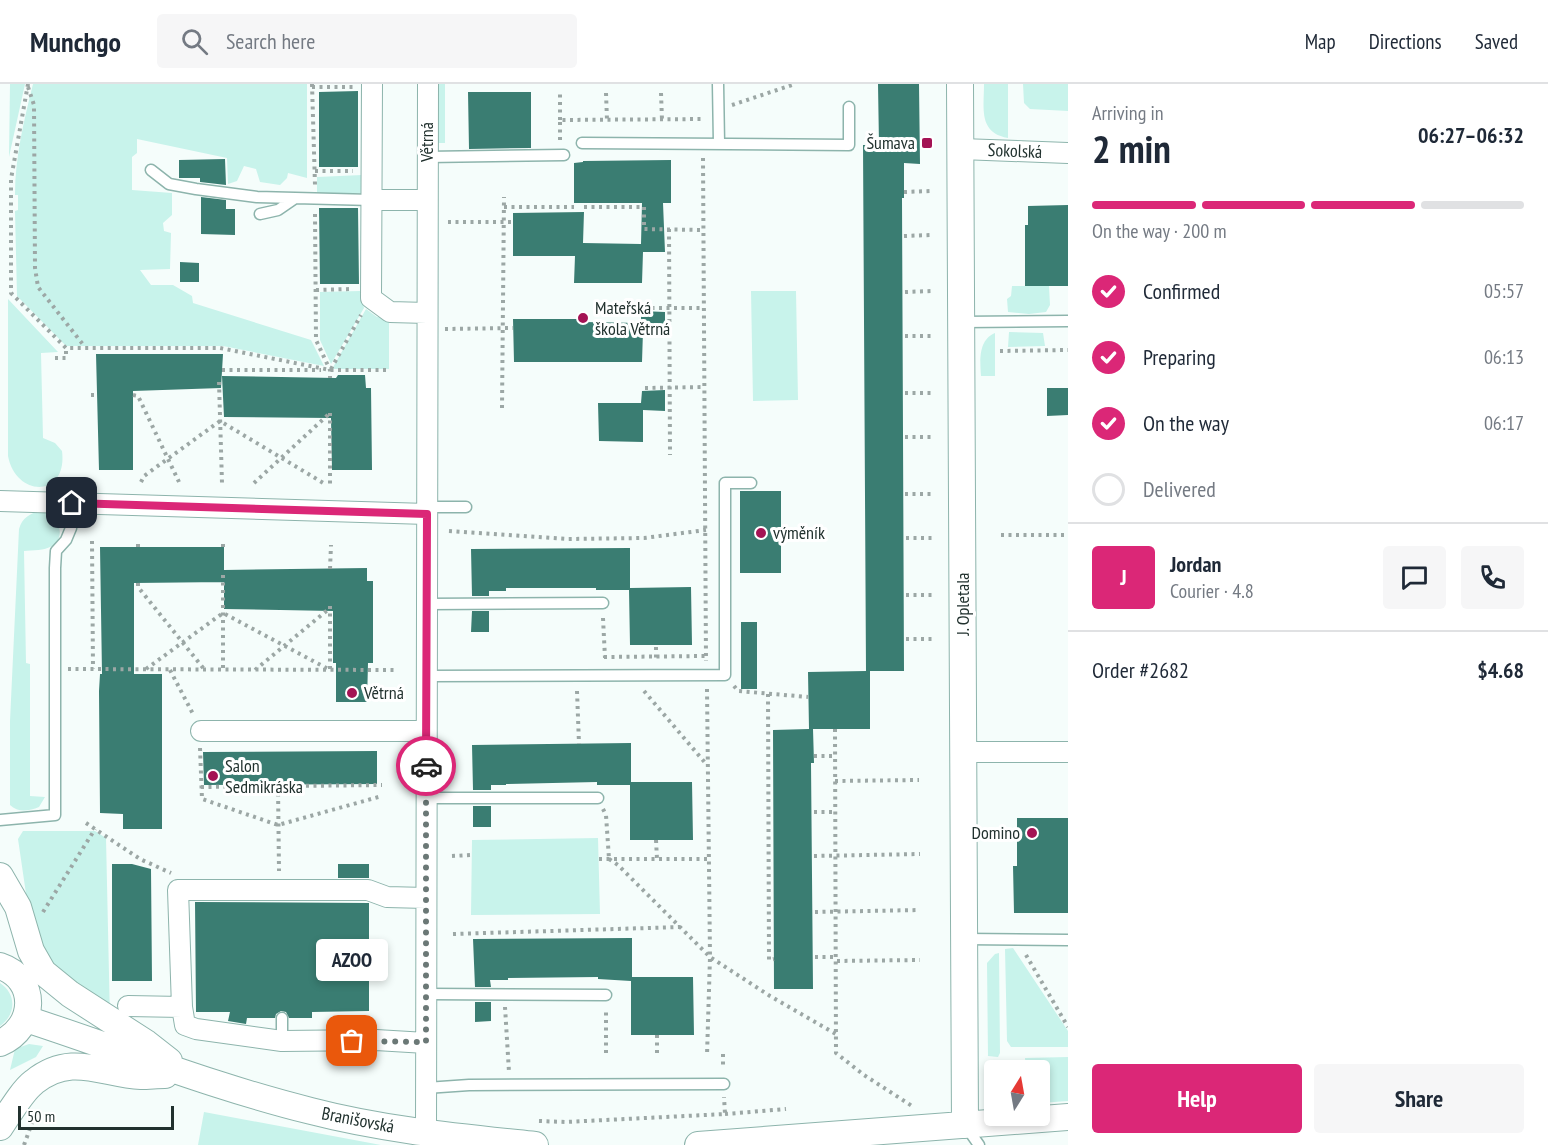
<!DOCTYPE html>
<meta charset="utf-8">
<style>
body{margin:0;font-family:"PT Sans Narrow",sans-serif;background:#f6f6f7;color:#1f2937;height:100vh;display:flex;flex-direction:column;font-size:22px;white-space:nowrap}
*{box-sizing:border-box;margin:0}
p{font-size:20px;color:#747a83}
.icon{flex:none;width:33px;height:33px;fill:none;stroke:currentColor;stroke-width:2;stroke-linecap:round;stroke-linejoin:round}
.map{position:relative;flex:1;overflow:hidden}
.panel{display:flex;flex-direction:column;background:#fff;width:480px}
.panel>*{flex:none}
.needle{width:39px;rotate:11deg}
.buttons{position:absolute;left:984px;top:976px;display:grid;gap:12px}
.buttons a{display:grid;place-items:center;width:66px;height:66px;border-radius:6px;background:#fff;box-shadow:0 3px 9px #0003;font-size:30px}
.scale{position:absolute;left:18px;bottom:15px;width:156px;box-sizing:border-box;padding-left:6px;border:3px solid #21312e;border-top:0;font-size:16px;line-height:21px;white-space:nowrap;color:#21312e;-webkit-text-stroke:4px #fff;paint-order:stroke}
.pin{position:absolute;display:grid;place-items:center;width:51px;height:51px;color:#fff;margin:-26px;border-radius:12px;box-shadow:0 3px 9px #0006}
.courier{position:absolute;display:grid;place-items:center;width:60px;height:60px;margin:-30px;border:4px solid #db2777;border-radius:50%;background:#fff;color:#222;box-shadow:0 2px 8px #0007}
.bubble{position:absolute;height:42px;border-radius:6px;background:#fff;box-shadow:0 3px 9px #0003;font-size:20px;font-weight:700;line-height:42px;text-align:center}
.overview em{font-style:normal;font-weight:700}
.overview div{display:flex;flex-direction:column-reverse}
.overview{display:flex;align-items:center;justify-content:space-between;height:102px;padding:0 24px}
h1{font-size:39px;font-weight:700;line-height:45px}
.bar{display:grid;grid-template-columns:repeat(4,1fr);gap:9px 6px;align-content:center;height:72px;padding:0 24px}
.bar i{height:8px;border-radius:4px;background:#e0e1e3}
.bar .active{background:#db2777}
.bar p{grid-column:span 4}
.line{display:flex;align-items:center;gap:15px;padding:0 24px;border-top:2px solid #e0e1e3}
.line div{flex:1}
.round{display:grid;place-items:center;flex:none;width:63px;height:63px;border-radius:6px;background:#f6f6f7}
ol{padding:0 24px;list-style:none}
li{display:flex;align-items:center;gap:18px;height:66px}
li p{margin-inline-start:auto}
li .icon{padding:6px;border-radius:50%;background:#db2777;color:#fff;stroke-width:4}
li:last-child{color:#747a83}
li i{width:33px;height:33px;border:3px solid #e0e1e3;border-radius:50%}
.action{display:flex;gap:12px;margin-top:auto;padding:12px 24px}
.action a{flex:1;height:69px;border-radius:6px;background:#db2777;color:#fff;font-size:24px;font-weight:700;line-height:69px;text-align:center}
.action a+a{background:#f6f6f7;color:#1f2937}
header{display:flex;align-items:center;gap:36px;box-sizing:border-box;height:84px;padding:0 30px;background:#fff;border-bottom:2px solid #e0e1e3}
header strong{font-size:28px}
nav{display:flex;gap:33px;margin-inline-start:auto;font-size:21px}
.search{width:420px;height:54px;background:#f6f6f7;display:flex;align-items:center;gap:15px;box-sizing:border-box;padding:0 21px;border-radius:6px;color:#747a83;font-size:22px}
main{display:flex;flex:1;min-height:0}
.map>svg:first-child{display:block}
</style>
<header>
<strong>Munchgo</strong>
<div class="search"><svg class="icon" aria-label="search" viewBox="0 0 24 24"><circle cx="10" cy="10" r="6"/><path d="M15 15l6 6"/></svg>Search here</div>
<nav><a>Map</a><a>Directions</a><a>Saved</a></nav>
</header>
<main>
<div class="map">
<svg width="1068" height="1061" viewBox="0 0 1068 1061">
<rect width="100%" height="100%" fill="#f5fdfb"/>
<path fill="#c8f3eb" d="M10,0H25L9,73Z
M33,0H307V94L288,89L287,94L280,101L260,98L256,85L244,82L237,97L228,100L227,74L137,55V69L132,73V106L172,109V131L163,139L164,147L171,149L170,185L140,186L151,201H173L192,212L193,219L311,256L324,282L223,262H66L17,212L15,127L18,126V111H15C15,73 24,36 33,0Z
M435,0H445V59H435Z
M984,0H1008V54C978,49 984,24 984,0Z
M1023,0H1068V27L1030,25L1024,19Z
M362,91L361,109L317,110V93Z
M1012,202H1049L1050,221L1046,228L1029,230L1008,228L1007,215L1011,212Z
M360,207L364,224L331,280L320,256V208Z
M751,207H796L798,316L753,317Z
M8,215L58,268L41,269L43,354L55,359L62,367C68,414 16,414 8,372Z
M366,225L377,233L389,234V285H332Z
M1009,248L1043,249L1045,262L1008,263Z
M995,249V292H981C980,277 978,256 995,249Z
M41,427C57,430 68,451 52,462C44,467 33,466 24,467L26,579L30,580V712L45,713L39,723C29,727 18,729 10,721V637L19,445C22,434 30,429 41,427Z
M23,747H95L106,754L110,936L72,921L30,837L18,755Z
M598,754L600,830L471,831L472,756Z
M1013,864L1068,947V963H1011L1007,957L1005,865Z
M999,869L1000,969L998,973L988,972L987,879L995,870Z
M0,899C17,910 16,931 0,942Z
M29,960L43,962L36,973L10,986L15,965Z
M1068,973V1017L1040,1019V987H1026L1025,974Z
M204,1028L381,1061H198Z"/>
<path fill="#3a7d72" d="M878,0H919L920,80L904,79V114H902L904,587H870V645H813L814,679H811L813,905H774L773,646L809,645L808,588L866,587L863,61H879Z
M358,7V83H319V8Z
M468,8H531V64L469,65Z
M225,75L226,101L200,98V94H179V76Z
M671,76V119H663L665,168H643L642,199H574L575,172H513V129L584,128L583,159L641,160L642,119H574V79L583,78V77Z
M201,113L226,116V125H235V151L201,150Z
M1068,121V202H1025V141H1028V122Z
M319,124H358L359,200H320Z
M180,178L199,179V198H180Z
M641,227L665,228V247H643L642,278H514L513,235H584V238L641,239Z
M96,270H223L221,304L133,307V386H99Z
M338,291H365L366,304H371L372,386H332L331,334L224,333L222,292L336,294Z
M1047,304H1068V331L1047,332Z
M665,306V327L643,326V358L599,357L598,319H641L642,307Z
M740,407H781V489H740Z
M100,463H224V498L134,499V590H162V745H123V730L100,729L99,607L100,590H102Z
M630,464V504L691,503L692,561H630L629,506H596V504H506V507H489V512H472L471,465Z
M367,484V497H373V579H368L367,618H336V579H333V527L224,525V486Z
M472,527H489V548H471Z
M741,538H757V605H741Z
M631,659V698H692L693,756H630V701H597V698L506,700V701H491V706H473L472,661Z
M377,667V700L204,701L203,668Z
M473,722H491V743H473Z
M1017,734H1068V829H1014L1013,782H1017Z
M112,780H132L151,785L152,897H112Z
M338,780H369V794H338Z
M195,818L369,819V927L312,928V934H289L286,928L281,927L276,930L275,934H247L246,940L228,937L230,928H196Z
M632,854V893H693L694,951H631V897L598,895V893L508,894V896H490L491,903H475L473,855Z
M475,918H491V937L475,938Z"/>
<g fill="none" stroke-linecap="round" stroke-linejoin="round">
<defs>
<path id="service" d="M718,0L719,59
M582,59L849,61V23
M427,73L564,71
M151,86L169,100L196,105L257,113L372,116
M260,130L278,126L294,115
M962,238L1068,237
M427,423H466
M427,520L603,519
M427,592L725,591V399H751
M427,714H598
M0,736L55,731V484L56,467L66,456L71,444L72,419
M964,855L1068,856
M427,910L606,911
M282,934V957
M426,1004L469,1001L724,1000
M965,1041L979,1061"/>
<path id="minor" d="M372,0L371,214L390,228L427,229
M961,65L1068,69
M372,116H427
M0,417L427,430
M201,647H426
M964,668H1068
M128,922L182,923
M426,959L376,956L282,957L196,945L185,941L182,923L178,806H368L387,813L426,814
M426,1049L428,0"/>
<path id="tertiary" d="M960,0L965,1041
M0,792L18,823L31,867L43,888L70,910L146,959L169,977
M0,882C39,895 36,944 0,959
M26,935C121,966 214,1003 311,1027C384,1046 460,1053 535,1061
M0,1043C9,1030 22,1007 34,998C71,968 102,990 141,992C149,992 157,991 165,991
M698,1061L1068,1033"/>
</defs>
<use href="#service" stroke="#8db4ac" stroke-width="13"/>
<use href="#minor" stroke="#8db4ac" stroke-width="22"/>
<use href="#tertiary" stroke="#8db4ac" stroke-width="28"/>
<path stroke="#9ca7a5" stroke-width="4" stroke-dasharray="3 4.5" stroke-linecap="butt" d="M28,0L11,95V209L66,264H220L330,286H390
M312,0L315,101
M28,3L34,21L35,184L38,203L85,263
M312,3H353
M606,9L607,36
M661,9L662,36
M732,21L795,0
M560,36V10
M560,56V36L704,35
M703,74L706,577
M315,87H353
M904,108L931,107
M504,123H574
M584,123H644V145L704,146
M315,130L316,256L330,286V294
M448,138H513
M669,145L670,371
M904,152L931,151
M316,206L351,205
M905,208L931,207
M644,224H704
M445,245L513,244
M905,252H932
M1000,267L1068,266
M55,274H66V264
M331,285L361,231
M222,286H321
M219,298L222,399
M645,304L705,303
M905,309H932
M91,311H97
M133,311L138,312L179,398
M502,324L504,113
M330,329V401
M905,353H933
M141,398L144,392L220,337L325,400
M254,399L330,329
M905,410H933
M449,447L567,455L644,454L706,446
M1001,451H1068
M906,454H933
M92,457L93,585
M223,460V463
M138,463V459
M330,485L331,461
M223,491V586
M138,499V503L204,585
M906,511H934
M603,534L605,574
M906,555H934
M656,563V574
M604,573L706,572
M68,585L394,586
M146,585L223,529L330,586V520
M170,586L193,630
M255,586L330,524
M734,602L738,607L808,613
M707,605L710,873L707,971
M577,607L579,660
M644,607L707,681
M768,610L769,876L774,875
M835,645L836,969L864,991L912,1022
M200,664L202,715L278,741L382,712
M814,672H835
M835,697L919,696
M278,702L279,787
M201,703L382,701
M603,725L606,731L609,775
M814,728H836
M86,739L140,775L171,789
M656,756L657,775
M452,772L472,771
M814,772L920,770
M599,775H709
M609,775L618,781L710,873L770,912L836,950
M43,828L95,745
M815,828L920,826
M453,850L680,843
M1026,871L1068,943
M815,873H837
M837,877L920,876
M505,923L509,988
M657,951V970
M606,969V926
M723,970V985
M725,1030L786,1025
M539,1037L566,1038L725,1030L724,1013
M24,1061L32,1039"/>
<use href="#service" stroke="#fff" stroke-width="10"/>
<use href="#minor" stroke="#fff" stroke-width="20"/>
<use href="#tertiary" stroke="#fff" stroke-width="26"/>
</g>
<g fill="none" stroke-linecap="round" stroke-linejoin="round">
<path stroke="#6b7876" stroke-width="6" stroke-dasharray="0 10.8" d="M352,957L426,958V682"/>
<path stroke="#db2777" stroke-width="8" d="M72,419L427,430L426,682"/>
</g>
<g fill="#a41354" stroke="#fff" stroke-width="2">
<rect x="921" y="53" width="12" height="12" rx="3"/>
<circle cx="583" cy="234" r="6"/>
<circle cx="761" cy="449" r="6"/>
<circle cx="352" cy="609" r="6"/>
<circle cx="213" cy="692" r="6"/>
<circle cx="1032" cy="749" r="6"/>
</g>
<g text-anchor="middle" stroke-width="6" stroke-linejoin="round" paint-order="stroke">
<g font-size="18" fill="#21312e" stroke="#fff">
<text transform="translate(427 58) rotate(-90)" y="6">Větrná</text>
<text transform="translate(1015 67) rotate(2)" y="6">Sokolská</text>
<text transform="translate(963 520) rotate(-90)" y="6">J. Opletala</text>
<text transform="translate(358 1036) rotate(11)" y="6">Branišovská</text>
</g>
<g font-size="18" fill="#21312e" stroke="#fff" text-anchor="start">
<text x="915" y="65" text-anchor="end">Šumava</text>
<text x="595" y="230">Mateřská<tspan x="595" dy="21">škola Větrná</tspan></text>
<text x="773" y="455">výměník</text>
<text x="364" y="615">Větrná</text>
<text x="225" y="688">Salon<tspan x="225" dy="21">Sedmikráska</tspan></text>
<text x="1020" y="755" text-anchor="end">Domino</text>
</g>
</g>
</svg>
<div class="buttons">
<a><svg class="needle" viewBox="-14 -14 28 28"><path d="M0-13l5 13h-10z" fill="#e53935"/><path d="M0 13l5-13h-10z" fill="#747a83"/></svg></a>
</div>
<div class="scale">50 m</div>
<div class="pin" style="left:352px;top:957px;background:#ea580c"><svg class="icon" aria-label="bag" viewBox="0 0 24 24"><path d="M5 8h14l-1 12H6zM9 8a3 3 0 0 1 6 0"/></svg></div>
<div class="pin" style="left:72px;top:419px;background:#1f2937"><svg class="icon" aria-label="home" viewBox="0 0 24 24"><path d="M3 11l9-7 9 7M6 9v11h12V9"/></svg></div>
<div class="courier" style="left:426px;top:682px"><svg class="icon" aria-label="car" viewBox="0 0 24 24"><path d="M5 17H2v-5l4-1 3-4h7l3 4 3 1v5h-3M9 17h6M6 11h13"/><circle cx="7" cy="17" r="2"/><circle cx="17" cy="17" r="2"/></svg></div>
<div class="bubble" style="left:316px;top:855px;width:72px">AZOO</div>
</div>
<section class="panel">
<div class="overview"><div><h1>2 min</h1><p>Arriving in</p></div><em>06:27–06:32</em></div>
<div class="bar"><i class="active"></i><i class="active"></i><i class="active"></i><i></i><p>On the way · 200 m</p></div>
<ol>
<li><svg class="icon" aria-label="check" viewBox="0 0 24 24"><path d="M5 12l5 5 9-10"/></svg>Confirmed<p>05:57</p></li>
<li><svg class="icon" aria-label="check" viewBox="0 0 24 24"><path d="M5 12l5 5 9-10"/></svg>Preparing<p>06:13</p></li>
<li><svg class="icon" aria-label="check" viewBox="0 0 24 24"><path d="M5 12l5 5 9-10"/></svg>On the way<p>06:17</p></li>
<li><i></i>Delivered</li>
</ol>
<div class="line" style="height:108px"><b class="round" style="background:#db2777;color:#fff">J</b><div><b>Jordan</b><p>Courier · 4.8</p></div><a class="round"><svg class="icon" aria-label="chat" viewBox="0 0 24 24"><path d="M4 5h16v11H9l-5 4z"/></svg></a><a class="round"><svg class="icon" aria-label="phone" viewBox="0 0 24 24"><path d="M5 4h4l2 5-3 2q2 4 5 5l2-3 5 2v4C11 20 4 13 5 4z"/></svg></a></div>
<div class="line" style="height:78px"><div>Order #2682</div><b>$4.68</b></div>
<div class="action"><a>Help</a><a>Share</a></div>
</section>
</main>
